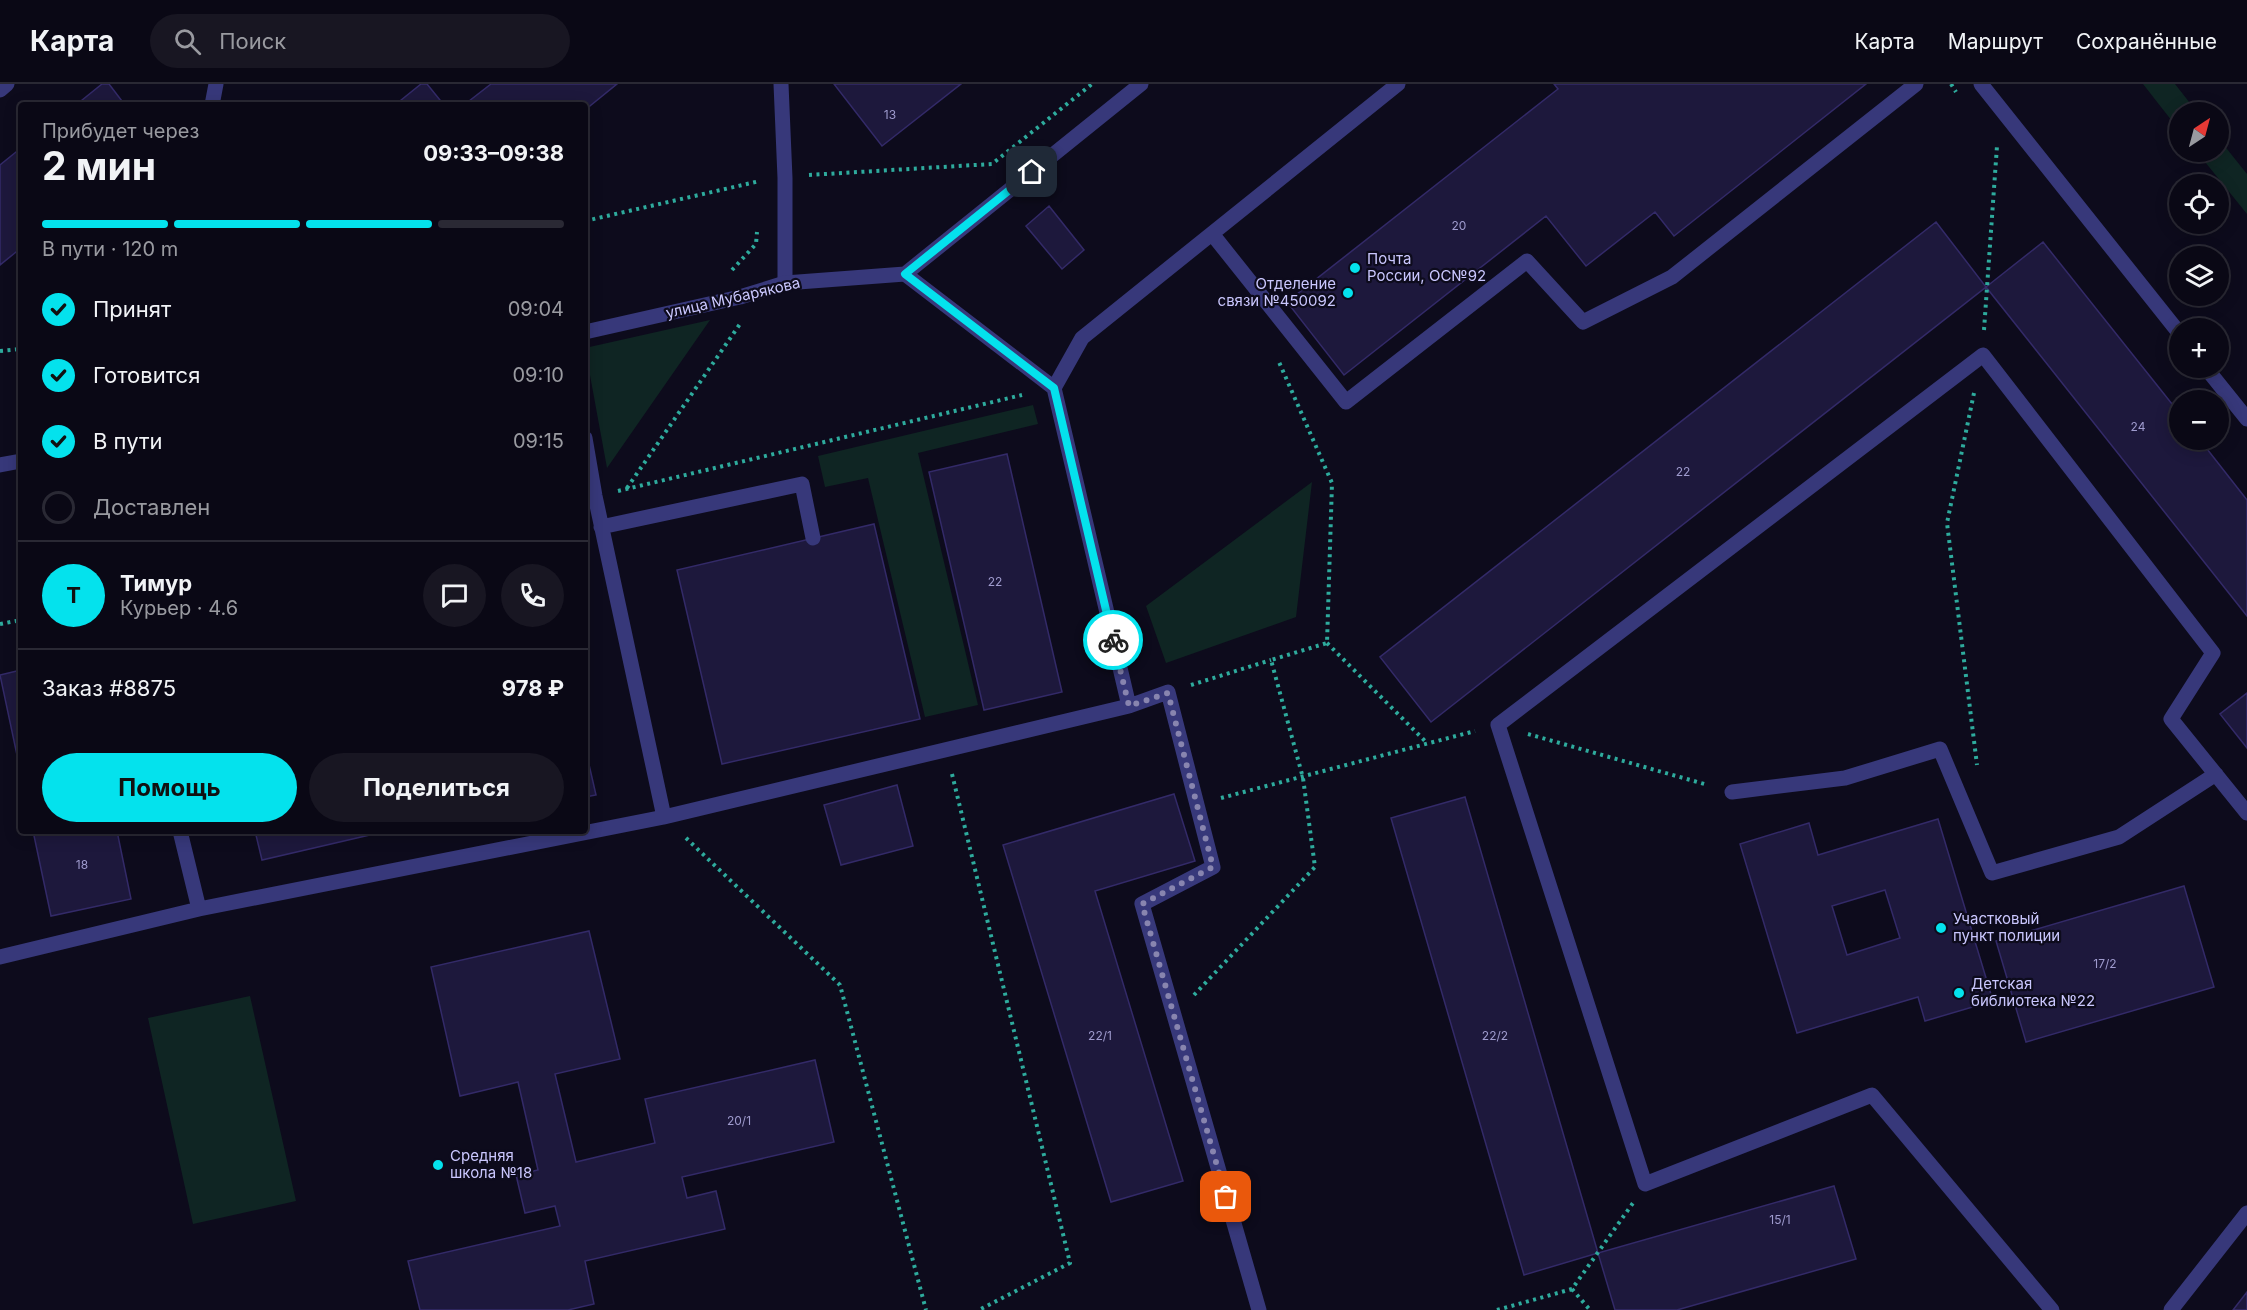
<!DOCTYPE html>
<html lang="ru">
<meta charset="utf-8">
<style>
body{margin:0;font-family:Inter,sans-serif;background:#181622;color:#f1f3f6;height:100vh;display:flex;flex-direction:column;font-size:22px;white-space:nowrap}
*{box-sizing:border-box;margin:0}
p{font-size:20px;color:#999aa0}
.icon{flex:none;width:33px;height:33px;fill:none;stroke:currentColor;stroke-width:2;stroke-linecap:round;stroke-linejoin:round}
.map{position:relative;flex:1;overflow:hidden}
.sheet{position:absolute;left:18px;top:18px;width:570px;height:732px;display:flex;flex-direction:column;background:#0a0815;border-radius:6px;box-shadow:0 3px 15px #0003,0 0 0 2px #2a2934}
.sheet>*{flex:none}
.needle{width:39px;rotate:36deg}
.tools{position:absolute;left:2169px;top:18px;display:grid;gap:12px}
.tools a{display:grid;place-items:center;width:60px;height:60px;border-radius:50%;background:#0a0815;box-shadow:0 3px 15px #0003,0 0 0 2px #2a2934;font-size:30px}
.pin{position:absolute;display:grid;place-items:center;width:51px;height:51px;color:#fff;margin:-26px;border-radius:12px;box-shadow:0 3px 9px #0006}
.courier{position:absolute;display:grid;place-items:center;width:60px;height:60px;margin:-30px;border:4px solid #04e2ed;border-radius:50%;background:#fff;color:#222;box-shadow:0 2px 8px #0007}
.head em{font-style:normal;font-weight:700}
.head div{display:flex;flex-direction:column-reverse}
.head{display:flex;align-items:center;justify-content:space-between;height:102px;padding:0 24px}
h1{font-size:39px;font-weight:700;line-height:45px}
.bar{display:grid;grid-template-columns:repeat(4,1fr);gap:9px 6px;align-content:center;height:72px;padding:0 24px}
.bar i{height:8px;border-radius:4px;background:#2a2934}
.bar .current{background:#04e2ed}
.bar p{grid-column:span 4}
.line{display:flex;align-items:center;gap:15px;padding:0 24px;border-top:2px solid #2a2934}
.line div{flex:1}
.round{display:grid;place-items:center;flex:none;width:63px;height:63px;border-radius:32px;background:#181622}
ol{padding:0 24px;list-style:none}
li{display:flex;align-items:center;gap:18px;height:66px}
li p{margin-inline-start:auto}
li .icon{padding:6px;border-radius:50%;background:#04e2ed;color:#111;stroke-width:4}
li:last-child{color:#999aa0}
li i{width:33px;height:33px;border:3px solid #2a2934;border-radius:50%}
.action{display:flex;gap:12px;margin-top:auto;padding:12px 24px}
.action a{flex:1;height:69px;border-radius:36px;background:#04e2ed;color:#111;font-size:24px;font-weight:700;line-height:69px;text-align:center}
.action a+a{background:#181622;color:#f1f3f6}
header{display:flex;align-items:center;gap:36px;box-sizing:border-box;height:84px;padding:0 30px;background:#0a0815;border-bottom:2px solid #2a2934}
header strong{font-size:28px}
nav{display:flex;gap:33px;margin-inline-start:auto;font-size:21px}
.search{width:420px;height:54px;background:#181622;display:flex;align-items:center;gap:15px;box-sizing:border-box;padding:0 21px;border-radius:33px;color:#999aa0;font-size:22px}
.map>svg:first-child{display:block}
</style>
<header>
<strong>Карта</strong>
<div class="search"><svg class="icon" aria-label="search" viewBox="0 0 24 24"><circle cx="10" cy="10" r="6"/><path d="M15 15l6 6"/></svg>Поиск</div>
<nav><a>Карта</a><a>Маршрут</a><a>Сохранённые</a></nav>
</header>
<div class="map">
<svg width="2247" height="1226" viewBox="0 0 2247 1226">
<rect width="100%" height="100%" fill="#0d0b1c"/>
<path fill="#0f2523" d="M2143,0H2175L2197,28H2180L2179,46Z
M2219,55L2247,90V130L2197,68H2218Z
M710,236L607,384L585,264Z
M1033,321L1038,340L918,369L978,621L925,633L868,394L825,403L818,372Z
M1312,398L1296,533L1166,579L1146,522Z
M250,912L296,1117L193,1140L148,934Z"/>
<path fill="#1d183c" stroke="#332a68" stroke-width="1.5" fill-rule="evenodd" d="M102,0H109L125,21H76Z
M421,0H427L444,21H395Z
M491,0H617L585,26V21H464Z
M834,0H961L882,62Z
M1554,0H1866L1674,152L1655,128L1586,182L1546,132L1344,291L1287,218L1558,5Z
M21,64V164L0,181V81Z
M1049,122L1084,166L1062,185L1026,142Z
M1936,138L1986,203L1431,638L1380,573Z
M2043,158L2180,330V356H2200L2247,416V532L1986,203Z
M1007,370L1062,608L984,626L929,388Z
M874,440L920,635L722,680L677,486Z
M21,586V690L0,591Z
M2247,609V664L2220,630Z
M585,663L596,711L585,713Z
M897,701L913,762L841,781L824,721Z
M1174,710L1195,777L1095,807L1183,1097L1111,1118L1003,761Z
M1465,713L1598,1169L1524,1191L1391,734Z
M1938,735L1993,917L1925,937L1918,913L1797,949L1740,760L1809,739L1818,771ZM1885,806L1900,854L1847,871L1832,822Z
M33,747H117L131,815L51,832Z
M255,747H387L262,776Z
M2184,802L2214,903L2026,958L1996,857Z
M589,847L620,975L555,990L576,1078L655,1059L645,1015L815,976L834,1058L682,1093L687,1114L716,1107L725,1145L585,1177L594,1220L568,1226H420L408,1177L560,1142L555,1122L525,1129L516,1091L538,1086L518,998L460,1012L431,883Z
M1834,1102L1856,1175L1677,1226H1615L1598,1169Z
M2247,1208V1226H2233Z"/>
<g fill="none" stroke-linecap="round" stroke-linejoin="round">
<path stroke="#2eab9d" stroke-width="4" stroke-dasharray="3 4.5" stroke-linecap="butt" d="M1951,0L1956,8
M809,91L992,80L1092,0
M585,137L760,97
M732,186L756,160L757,148
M1984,246L1997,62
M0,267L21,265
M1974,309L1947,439L1977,681
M627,404L740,240
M618,407L1022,311
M0,540L21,536
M1327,559L1427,659
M1191,601L1271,576
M1528,650L1708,701
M952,690L1070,1179L979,1226
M1221,714L1475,647
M686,754L840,901L926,1226
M1194,911L1315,783L1303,694L1271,576L1327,559L1332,399L1279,278
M1572,1205L1590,1226
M1497,1226L1572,1205L1633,1119"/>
<path stroke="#37387a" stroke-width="15" d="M781,0L785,94V199
M1981,0L2180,250
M0,6L7,0
M212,21L216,0
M1213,151L1346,318L1527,177L1583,238L1672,193L1916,0
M905,190L1054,304L1082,254L1398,0
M2206,284L2247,335
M585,354L595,412L664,733
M601,443L802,400L813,454
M1129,622L1168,608L1213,783L1142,820L1259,1226
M1732,708L1845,694L1940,665L1992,789L2119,753L2216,690
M180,747L199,825
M0,873L199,825L664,733L1129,622L1054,304
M2052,1226L1872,1011L1645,1100L1498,641L1983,271L2213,569L2171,635L2247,729
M2171,1226L2247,1129"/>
<path stroke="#37387a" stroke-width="15" d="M585,248L740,213L785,199L905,190L1141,0
M0,381L21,377"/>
</g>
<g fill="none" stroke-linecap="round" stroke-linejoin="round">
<path stroke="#8885af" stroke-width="6" stroke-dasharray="0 10.8" d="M1113,556L1129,622L1168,609L1213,783L1142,820L1226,1113"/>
<path stroke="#04e2ed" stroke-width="8" d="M1032,88L905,190L1054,304L1113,556"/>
</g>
<g fill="#04e2ed" stroke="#0d0b1c" stroke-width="2">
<circle cx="1355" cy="184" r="6"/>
<circle cx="1348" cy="209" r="6"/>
<circle cx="1941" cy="844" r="6"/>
<circle cx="1959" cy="909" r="6"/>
<circle cx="438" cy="1081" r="6"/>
</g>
<g text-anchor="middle" stroke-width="4.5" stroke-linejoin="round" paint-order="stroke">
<g font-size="12" fill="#9f9bce">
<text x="890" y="35">13</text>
<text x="1459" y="146">20</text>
<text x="2138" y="347">24</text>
<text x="1683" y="392">22</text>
<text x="995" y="502">22</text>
<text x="82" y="785">18</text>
<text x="2105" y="884">17/2</text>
<text x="1100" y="956">22/1</text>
<text x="1495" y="956">22/2</text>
<text x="739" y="1041">20/1</text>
<text x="1780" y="1140">15/1</text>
</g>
<g font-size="15" fill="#cac7fe" stroke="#0d0b1c" text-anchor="start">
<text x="1367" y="180">Почта<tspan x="1367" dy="17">России, ОС№92</tspan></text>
<text x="1336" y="205" text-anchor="end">Отделение<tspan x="1336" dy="17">связи №450092</tspan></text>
<text x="1953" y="840">Участковый<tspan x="1953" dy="17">пункт полиции</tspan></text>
<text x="1971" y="905">Детская<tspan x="1971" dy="17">библиотека №22</tspan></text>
<text x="450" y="1077">Средняя<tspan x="450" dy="17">школа №18</tspan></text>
</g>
<g font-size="15" fill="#cac7fe" stroke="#0d0b1c">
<text transform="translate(733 214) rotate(-13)" y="5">улица Мубарякова</text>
</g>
</g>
</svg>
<div class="tools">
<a><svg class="needle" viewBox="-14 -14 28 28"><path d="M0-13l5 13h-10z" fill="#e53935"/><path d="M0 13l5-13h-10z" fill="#999aa0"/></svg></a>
<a><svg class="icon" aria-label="locate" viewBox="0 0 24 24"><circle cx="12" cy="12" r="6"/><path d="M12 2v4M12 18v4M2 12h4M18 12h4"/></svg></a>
<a><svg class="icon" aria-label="layers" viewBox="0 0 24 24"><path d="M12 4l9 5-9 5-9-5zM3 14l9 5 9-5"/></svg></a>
<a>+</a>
<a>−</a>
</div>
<div class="pin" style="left:1226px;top:1113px;background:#ea580c"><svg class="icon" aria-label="bag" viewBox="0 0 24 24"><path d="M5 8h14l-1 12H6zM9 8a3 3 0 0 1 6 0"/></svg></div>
<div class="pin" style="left:1032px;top:88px;background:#1f2937"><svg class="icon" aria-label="home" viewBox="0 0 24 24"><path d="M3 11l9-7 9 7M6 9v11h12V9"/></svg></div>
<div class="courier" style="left:1113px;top:556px"><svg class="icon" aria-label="bike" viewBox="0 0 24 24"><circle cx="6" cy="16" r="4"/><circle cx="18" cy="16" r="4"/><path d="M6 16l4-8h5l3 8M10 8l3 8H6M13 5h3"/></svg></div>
<section class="sheet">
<div class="head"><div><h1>2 мин</h1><p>Прибудет через</p></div><em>09:33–09:38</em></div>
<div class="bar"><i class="current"></i><i class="current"></i><i class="current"></i><i></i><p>В пути · 120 m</p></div>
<ol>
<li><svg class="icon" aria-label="check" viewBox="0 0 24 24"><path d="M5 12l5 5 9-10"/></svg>Принят<p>09:04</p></li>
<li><svg class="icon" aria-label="check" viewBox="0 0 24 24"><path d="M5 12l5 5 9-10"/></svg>Готовится<p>09:10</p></li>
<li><svg class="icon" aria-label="check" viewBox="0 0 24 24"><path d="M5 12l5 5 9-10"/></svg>В пути<p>09:15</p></li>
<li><i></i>Доставлен</li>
</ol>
<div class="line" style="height:108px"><b class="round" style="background:#04e2ed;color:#111">Т</b><div><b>Тимур</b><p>Курьер · 4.6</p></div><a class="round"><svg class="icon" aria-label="chat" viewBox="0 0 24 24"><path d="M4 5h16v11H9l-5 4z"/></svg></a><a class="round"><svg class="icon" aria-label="phone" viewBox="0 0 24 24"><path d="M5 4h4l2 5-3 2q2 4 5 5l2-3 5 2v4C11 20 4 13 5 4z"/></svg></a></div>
<div class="line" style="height:78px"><div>Заказ #8875</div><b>978 ₽</b></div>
<div class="action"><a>Помощь</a><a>Поделиться</a></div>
</section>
</div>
